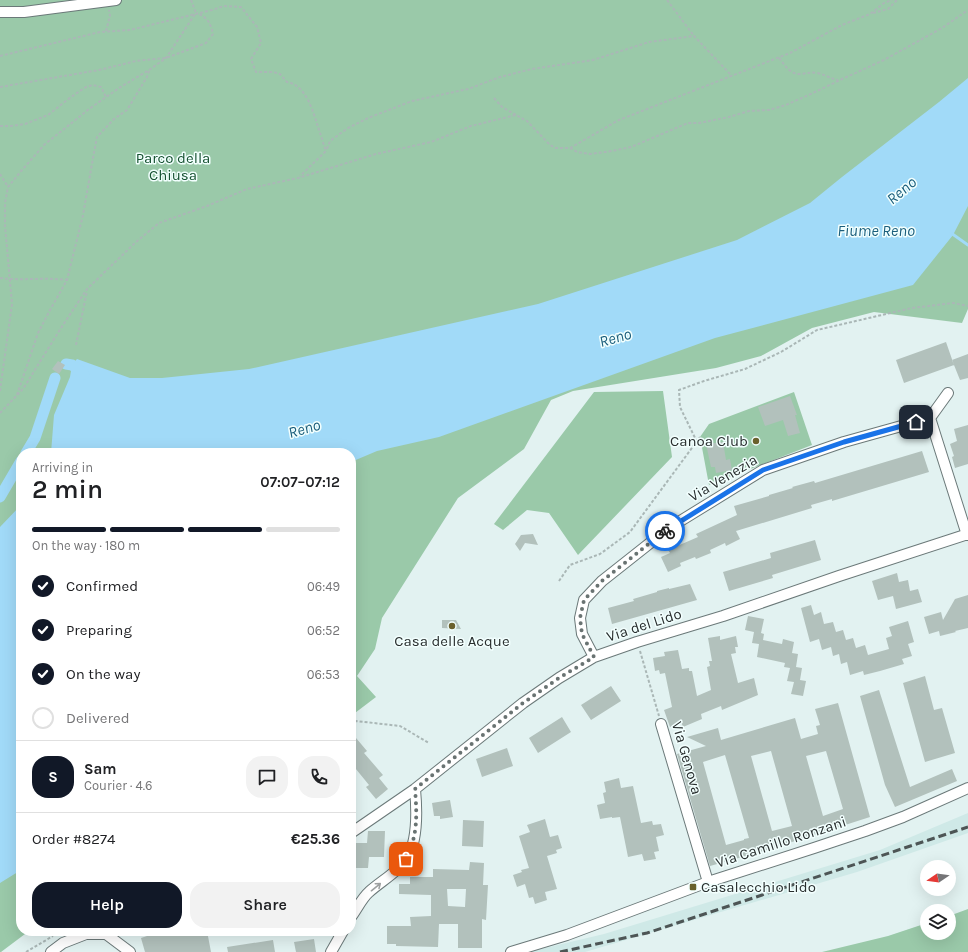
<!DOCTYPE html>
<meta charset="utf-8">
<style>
body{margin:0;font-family:Karla,sans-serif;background:#f2f2f2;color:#202124;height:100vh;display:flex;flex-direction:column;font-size:15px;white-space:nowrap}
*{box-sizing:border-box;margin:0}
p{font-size:13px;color:#757577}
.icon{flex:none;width:22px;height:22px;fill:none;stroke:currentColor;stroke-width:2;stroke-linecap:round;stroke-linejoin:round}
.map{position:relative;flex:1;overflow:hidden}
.panel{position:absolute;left:16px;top:448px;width:340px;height:488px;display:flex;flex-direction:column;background:#fff;border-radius:16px;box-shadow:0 4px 16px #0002}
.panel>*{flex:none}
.needle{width:26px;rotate:257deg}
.fabs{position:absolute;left:920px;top:860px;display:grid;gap:8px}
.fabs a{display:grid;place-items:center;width:36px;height:36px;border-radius:50%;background:#fff;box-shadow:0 4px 16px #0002;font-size:20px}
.pin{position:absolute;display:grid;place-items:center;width:34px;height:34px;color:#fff;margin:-17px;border-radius:8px;box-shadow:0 2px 6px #0006}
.courier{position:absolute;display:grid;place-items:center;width:40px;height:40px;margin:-20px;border:3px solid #1a73e8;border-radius:50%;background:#fff;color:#222;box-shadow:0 1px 5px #0007}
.head em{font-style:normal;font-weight:600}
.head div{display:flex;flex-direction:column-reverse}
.head{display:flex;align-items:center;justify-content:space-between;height:68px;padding:0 16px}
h1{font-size:26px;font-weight:600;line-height:30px}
.bar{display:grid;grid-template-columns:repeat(4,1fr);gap:6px 4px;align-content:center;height:48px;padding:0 16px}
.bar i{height:5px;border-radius:3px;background:#e0e0e0}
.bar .current{background:#111827}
.bar p{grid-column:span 4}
.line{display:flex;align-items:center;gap:10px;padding:0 16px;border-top:1px solid #e0e0e0}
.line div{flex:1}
.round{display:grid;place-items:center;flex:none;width:42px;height:42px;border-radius:16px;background:#f2f2f2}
ol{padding:0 16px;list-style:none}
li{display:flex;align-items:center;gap:12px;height:44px}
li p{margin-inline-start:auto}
li .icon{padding:4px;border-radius:50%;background:#111827;color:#fff;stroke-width:4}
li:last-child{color:#757577}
li i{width:22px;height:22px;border:2px solid #e0e0e0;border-radius:50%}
.button{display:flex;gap:8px;margin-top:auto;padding:8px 16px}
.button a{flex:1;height:46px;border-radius:16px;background:#111827;color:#fff;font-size:16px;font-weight:600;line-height:46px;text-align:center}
.button a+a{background:#f2f2f2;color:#202124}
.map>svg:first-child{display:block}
</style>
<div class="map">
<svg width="968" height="952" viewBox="0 0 968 952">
<rect width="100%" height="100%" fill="#e2f2f1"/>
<path fill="#cfe9e7" d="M968,813V833L857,872L585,952H528L604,934L880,850Z"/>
<path fill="#9ac9a9" d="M0,0H968V309L962,323L874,312L812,328L761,356L716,368L573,391L551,400L524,449L458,498L382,618L375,649L357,676L376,697L351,716V453H21V931H29L1,952H0Z
M663,391L672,457L578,555L549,513L527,510L503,530L494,524L594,392Z
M794,392L812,445L709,485L700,437L709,424Z
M968,909V952H822L888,936L927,923V933H949V916Z"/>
<path fill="#a1daf8" d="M968,78V206L953,235L913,285L715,338L439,437L377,451L351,462V453H51L54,415L70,377L72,365L77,359L130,378H162L249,369L538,304L737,240L810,203L842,177L939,102Z
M21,505V870L0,883V527Z"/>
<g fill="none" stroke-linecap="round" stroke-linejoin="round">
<path stroke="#a1daf8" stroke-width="3" d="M951,233L968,245"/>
<path stroke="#a1daf8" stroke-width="11" d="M66,364L72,365L84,374
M26,453L35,438L55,378
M0,497L21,461"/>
</g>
<path fill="#b2c1bc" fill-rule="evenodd" d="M946,342L954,365L904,383L896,360Z
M968,354V378L960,380L952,360Z
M58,361L65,365L59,374L52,369Z
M790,396L797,415H795L800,433L788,436L783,420L765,426L758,407Z
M968,425V464L955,468L952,457L954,456L950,444L957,441L954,429Z
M723,442L726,460L730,459L732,470L716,473L715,467H711L706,444Z
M922,451L929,472L832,501V499L811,505L812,508L736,531L740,539L726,546L725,543L710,550L711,553L696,559L695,557L680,563L681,566L668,572L661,557L670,553L668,550L698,537L696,534L737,515L734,506L769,496V495L793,488L792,487L814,481L815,483Z
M533,534L538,545L525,543L520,551L515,544L521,535Z
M815,540L821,560L772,575L773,578L729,591L723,572L771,558L770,553Z
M897,573L899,582L908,580L910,591L918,589L922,602L896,609L893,596L878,600L872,581Z
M690,584L697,600L612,624L608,608L634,601L633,599L657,592V591L669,588V589Z
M968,595V628L955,631L956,632L940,636L939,631L929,634L924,617L941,612L943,620L955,599Z
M811,605L814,615L821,612L824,624L833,622L836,632L843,630L846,640L853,638L856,648L865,645L868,655L889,649L886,638L892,636L889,627L908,621L914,642L908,644L912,656L902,659L904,664L880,671L864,675L863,671L850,675L847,662L841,664L839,654L833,656L831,647L822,650L819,639L810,642L801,608Z
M748,616L764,619L761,633L764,634L763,640L782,644L783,639L794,642L792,653L798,654L796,667L802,668L800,680L806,681L803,696L791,694L794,682L787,681L790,668L784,667L785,663L757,657L759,644L752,643L754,632L745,630Z
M442,620H456L461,629L442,628Z
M720,636V640L736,636L738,647H735L736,653L731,654L738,683L754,678L758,695L722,710L721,706L701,714L702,719L683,727L681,722L670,727L664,710L672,707L665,673L660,674L659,670L655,671L653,658L665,656L664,652L678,650L682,669L689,668V671H692L697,696L711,690L707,667L710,666L709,661H712L708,638Z
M925,676L934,710L942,708L955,753L925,762L903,683Z
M611,686L621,701L591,720L581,705Z
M879,690L910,787L952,769L957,781L895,807L885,785L860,696Z
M838,703L870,817L764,851L710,866L677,754L706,746L687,737L718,728L721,740L795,718L801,739L818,734L816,726L820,725L815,709ZM771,751L792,826L772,831L751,756ZM826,751L843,809L823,816L806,756ZM725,755L749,838L744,839V840L726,845L703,762Z
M562,717L571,732L538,753L529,738Z
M356,738L367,751L364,753L383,775L379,778L388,789L376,799L366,787L369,785L351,763V742Z
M507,748L513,766L482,777L476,759Z
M619,778L621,788L633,786L641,823L652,821L653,825L661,824L664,835L656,837L659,851L654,852L656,859L644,861L642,854L628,857L620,817L612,818V817L600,819L597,805L605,803L603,793L606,792L604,782Z
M450,800L453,817L440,819V816H434L432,803Z
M545,819L550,837L558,835L562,848L556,850L557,853L547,856L557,889L545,892L547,900L535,904L533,897L529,898L525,884L517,887L513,875L522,872L521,870L529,868L519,836L530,832L527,825Z
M463,820L484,821L483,847L462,846Z
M368,831H385L384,857H369L368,868H351V843H367Z
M470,862L484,863L483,885H488L486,920L482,919V948H458V924H439L438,947L396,946V944H387V926H411L410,917L431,916V895L399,894V884H410V877H433V869L469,870ZM447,889H466L465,907L448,906Z
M162,931H207L211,952H145L141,938Z
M314,939L316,952H296L294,942Z
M273,940L275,952H228L227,947Z"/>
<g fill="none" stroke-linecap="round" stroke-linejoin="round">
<defs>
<path id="street" d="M0,12H24L116,0
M930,418L967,535
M594,657L582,634L580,618L584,600L602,581L669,528L763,470L844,442L930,418L948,393
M661,724L708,882
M351,833L415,789L523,703L559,678L594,657L637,642L723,616L839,576L968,534
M351,917C357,909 362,898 369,892C380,882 399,871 407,859C418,840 417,810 415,789
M106,934L130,952
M51,952L63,943L86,934H106L114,931
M331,952L343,931
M511,952L567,935L708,882L814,848L865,831L903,817L968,788"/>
</defs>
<use href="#street" stroke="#6b7979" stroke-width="12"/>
<path stroke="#aab7b6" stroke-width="2" stroke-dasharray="3 2" stroke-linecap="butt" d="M191,0L196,13
M667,0L694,36
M873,13L888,9L897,0
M106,31L110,16L109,10
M0,56L100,32L130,30L212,10L224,6L241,7L257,27L261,43L251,59L256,72H273L280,74L287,82C306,85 313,111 318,127C321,135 323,143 326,151L300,176
M779,58C785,65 790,75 801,74C807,73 811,72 817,73C824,74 831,79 838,80
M0,87L99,70L136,61L166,58L206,43L213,34C210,22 208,18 197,13
M494,98L502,107L516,115
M0,126H11L25,124L48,115L71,97L86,87L93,85L101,87L106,97
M570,148L577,152L590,154L612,151L631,147L688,123H699L729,117L749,111L769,110L786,105L813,93L840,80L884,60L942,28L968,10
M327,149L330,141L348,128L368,118L412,101L468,89L500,77L532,69L593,60L649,42L694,36L732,76
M0,174L8,187
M0,278C22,281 44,277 67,280
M76,345L87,291
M0,391L12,304L5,226V203L8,187L22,170L44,145L89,109L119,88L149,70L166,58L195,14
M17,395L38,333L50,310L67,280L83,215L93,158L97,137L114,119L127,110L147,77L149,71
M0,413L23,389L61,328L87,289L136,242L159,223L207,206L247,189L298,178L376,154L431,142L471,126L516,115L527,121L550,145L556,148H570L619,120L790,53L842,25L870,14L884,3L892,0
M697,442L680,407L679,390L704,381L745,369L781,352L817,330L912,308L953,303L968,306
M559,581L570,565L600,554L630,532L700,437
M640,651L659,716
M351,725L356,721L400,726L429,743
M26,952L53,936"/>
<use href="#street" stroke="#fff" stroke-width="10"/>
<path stroke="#4d5555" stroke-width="3" stroke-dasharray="8 4" stroke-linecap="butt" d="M560,952L647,933L968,827"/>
</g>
<defs><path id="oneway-shaft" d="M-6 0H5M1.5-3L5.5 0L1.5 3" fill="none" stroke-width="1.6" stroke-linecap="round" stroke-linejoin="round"/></defs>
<use stroke="#9ea1a1" href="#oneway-shaft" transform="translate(376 887) rotate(-39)"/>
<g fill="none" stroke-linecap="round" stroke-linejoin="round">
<path stroke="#697372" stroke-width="4" stroke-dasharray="0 7.2" d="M406,859C418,835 417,815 415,789L523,703L559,678L594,657L582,634L580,618L584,600L602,581L665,531"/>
<path stroke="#1a73e8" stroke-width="5" d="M665,531L763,470L844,442L916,422"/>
</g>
<g fill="#6a602c" stroke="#f2fffe" stroke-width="1.5">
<circle cx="756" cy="441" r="4"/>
<circle cx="452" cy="626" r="4"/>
<rect x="689" y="883" width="8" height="8" rx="2"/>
</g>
<g text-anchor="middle" stroke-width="3" stroke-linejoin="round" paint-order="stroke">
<g font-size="15" fill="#155130" stroke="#f2fffe">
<text x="173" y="163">Parco della<tspan x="173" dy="17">Chiusa</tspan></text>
</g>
<g font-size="15" fill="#282e2e" stroke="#f2fffe" text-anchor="end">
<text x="748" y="446">Canoa Club</text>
<text x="452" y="646" text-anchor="middle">Casa delle Acque</text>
<text x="701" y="892" text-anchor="start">Casalecchio Lido</text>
</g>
<g font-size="15" fill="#282e2e" stroke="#f2fffe">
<text transform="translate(723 478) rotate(-31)" y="5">Via Venezia</text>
<text transform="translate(644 625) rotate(-18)" y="5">Via del Lido</text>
<text transform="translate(687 758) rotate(74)" y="5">Via Genova</text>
<text transform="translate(781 842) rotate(-18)" y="5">Via Camillo Ronzani</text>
</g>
<g font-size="16" font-style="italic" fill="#1a5e7c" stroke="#f2fffe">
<text transform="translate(901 190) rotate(-40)" y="6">Reno</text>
<text x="876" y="236">Fiume Reno</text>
<text transform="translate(615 337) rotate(-16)" y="6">Reno</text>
<text transform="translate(304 428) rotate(-16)" y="6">Reno</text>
</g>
</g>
</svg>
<div class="fabs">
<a><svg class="needle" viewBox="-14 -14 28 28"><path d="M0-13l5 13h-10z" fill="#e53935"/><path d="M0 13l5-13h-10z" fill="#757577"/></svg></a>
<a><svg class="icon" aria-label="layers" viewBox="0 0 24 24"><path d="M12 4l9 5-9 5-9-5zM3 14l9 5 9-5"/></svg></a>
</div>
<div class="pin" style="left:406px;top:859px;background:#ea580c"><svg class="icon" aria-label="bag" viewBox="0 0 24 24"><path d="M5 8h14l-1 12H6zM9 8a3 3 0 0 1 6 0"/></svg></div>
<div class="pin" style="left:916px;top:422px;background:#1f2937"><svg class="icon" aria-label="home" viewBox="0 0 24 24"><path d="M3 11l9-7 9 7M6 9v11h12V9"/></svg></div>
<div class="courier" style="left:665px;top:531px"><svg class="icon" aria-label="bike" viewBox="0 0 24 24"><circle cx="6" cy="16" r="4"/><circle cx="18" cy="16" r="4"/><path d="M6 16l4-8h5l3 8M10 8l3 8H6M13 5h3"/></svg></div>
<section class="panel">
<div class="head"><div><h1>2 min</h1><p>Arriving in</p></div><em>07:07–07:12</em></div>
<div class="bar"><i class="current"></i><i class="current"></i><i class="current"></i><i></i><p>On the way · 180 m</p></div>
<ol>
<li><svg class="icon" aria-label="check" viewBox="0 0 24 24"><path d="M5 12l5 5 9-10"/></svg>Confirmed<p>06:49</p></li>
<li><svg class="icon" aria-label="check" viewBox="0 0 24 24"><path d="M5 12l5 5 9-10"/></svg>Preparing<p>06:52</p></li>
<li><svg class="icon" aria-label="check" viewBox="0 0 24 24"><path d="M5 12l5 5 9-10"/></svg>On the way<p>06:53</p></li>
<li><i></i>Delivered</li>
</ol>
<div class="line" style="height:72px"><b class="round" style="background:#111827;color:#fff">S</b><div><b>Sam</b><p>Courier · 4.6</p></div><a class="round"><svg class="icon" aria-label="chat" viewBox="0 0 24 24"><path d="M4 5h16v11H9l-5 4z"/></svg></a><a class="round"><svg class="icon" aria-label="phone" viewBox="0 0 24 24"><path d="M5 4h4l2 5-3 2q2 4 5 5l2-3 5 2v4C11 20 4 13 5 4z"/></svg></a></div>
<div class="line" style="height:52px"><div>Order #8274</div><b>€25.36</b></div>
<div class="button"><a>Help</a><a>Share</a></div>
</section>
</div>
